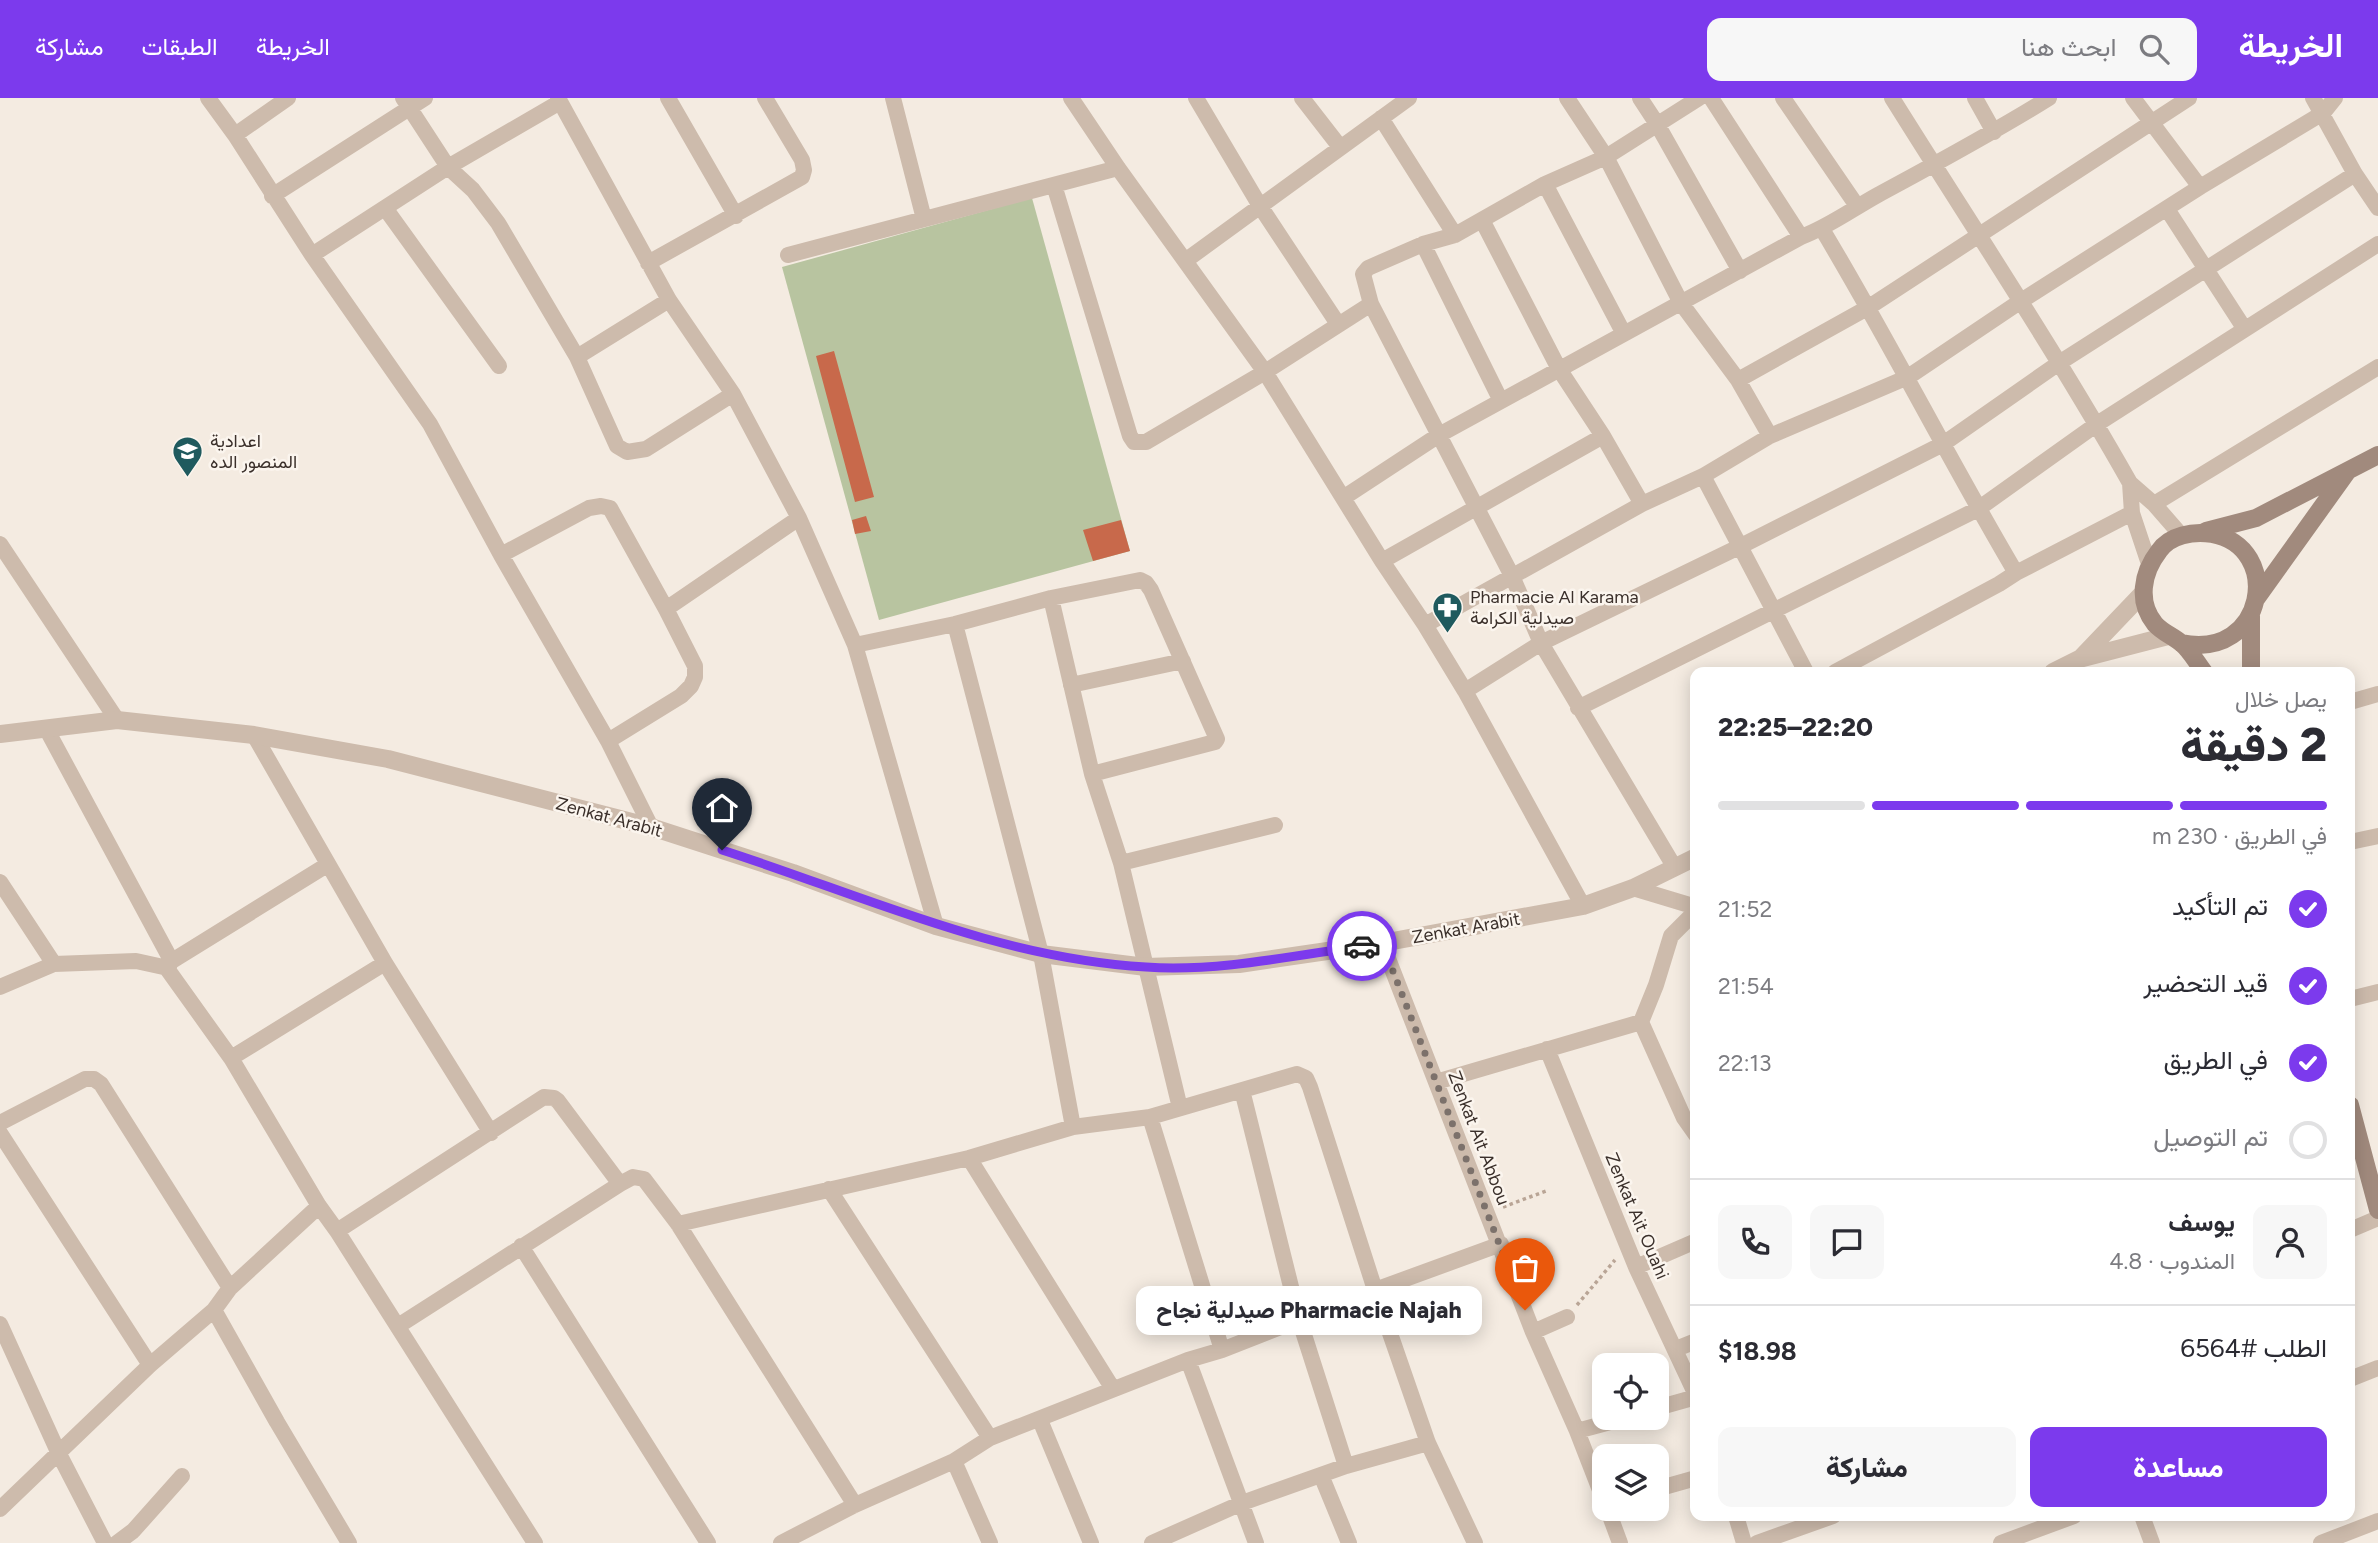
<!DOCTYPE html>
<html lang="ar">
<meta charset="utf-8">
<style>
body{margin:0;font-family:Figtree,Vazirmatn,sans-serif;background:#f7f7f7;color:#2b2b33;direction:rtl;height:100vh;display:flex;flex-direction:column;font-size:26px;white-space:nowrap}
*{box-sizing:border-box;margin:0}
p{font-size:23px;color:#7c7c81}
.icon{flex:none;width:38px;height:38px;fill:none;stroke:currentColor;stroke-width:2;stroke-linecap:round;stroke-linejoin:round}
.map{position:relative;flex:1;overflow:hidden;direction:ltr}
.side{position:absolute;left:1690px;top:569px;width:665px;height:854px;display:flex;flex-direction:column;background:#fff;border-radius:14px;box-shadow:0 4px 18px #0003;direction:rtl}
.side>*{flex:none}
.controls{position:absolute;left:1592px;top:1255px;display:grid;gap:14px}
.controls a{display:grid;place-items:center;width:77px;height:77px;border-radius:14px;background:#fff;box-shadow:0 4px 18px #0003;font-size:35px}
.pin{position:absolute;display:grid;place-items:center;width:60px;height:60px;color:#fff;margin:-72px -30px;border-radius:50% 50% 50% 0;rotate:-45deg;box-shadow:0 0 7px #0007}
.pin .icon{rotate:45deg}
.courier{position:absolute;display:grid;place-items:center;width:70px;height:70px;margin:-35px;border:5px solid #7c3aed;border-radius:50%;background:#fff;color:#222;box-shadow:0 2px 9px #0007}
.bubble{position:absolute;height:49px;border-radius:14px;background:#fff;box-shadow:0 4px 18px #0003;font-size:23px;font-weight:800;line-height:49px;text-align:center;direction:rtl}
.head em{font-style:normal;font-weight:800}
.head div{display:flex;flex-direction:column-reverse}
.head{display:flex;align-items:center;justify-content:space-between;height:119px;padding:0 28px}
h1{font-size:46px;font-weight:800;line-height:52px}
.bar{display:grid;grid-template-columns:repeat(4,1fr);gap:10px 7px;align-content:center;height:84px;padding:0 28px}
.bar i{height:9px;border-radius:5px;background:#e1e1e2}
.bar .active{background:#7c3aed}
.bar p{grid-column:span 4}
.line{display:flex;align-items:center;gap:18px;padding:0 28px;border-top:2px solid #e1e1e2}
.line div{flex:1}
.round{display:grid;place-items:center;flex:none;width:74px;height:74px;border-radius:14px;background:#f7f7f7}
ol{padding:0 28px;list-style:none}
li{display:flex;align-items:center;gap:21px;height:77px}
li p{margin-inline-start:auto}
li .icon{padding:7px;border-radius:50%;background:#7c3aed;color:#fff;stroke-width:4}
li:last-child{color:#7c7c81}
li i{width:38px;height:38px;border:4px solid #e1e1e2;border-radius:50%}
.cta{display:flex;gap:14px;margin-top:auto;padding:14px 28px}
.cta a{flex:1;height:80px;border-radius:14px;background:#7c3aed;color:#fff;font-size:28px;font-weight:800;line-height:80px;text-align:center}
.cta a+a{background:#f7f7f7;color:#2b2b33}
header{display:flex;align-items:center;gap:42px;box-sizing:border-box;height:98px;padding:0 35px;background:#7c3aed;color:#fff}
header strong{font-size:33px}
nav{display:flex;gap:38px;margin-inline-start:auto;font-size:24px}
.search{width:490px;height:63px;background:#f7f7f7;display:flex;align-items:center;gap:18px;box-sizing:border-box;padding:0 24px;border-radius:14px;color:#7c7c81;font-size:26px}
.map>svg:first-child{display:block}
</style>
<header>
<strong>الخريطة</strong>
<div class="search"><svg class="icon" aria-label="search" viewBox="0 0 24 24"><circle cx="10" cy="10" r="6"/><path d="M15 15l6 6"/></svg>ابحث هنا</div>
<nav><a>الخريطة</a><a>الطبقات</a><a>مشاركة</a></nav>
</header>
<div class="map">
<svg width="2378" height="1445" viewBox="0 0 2378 1445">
<rect width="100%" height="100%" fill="#f4ebe1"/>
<path fill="#b8c4a0" d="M1032,100L1130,453L879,522L782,169Z"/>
<path fill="#c8694b" d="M834,253L874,399L855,404L816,258Z
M866,418L871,433L855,436L852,422Z
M1121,422L1130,453L1093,463L1083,432Z"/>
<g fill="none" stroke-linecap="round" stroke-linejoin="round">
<path stroke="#b9a596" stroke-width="3.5" stroke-dasharray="3.5 3.5" stroke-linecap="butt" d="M1503,1109L1546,1093
M1577,1207L1615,1162"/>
<path stroke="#cdbbac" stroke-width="16" d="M208,0L235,37L312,157L430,326L501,457L608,643L651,729
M403,0L448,69L473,92L498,125L577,259L617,348L627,354L646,351L733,296
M558,0L669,202L733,296L799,420L855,547L936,828
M668,0L736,118
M893,0L924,121
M1071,0L1118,70L1265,274L1382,463L1425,527L1465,593L1583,808
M1196,0L1260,108L1338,226
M1302,0L1340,49
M1567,0L1606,59L1681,205L1738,282L1770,338
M1640,0L1657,26L1740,173
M1711,0L1801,139
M1783,0L1857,108
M1892,0C1972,128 2056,254 2130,385L2154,406L2181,437
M1975,0L1994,34
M2133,0L2200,89
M2313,0L2355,76L2378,110
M1381,20L1455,137
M235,37L288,0
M1545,86L1624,236
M1054,87L1130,338L1134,344H1146L1265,274L1371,206L1363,176L1368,170L1423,146L1455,137L1545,86L1606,59L1699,0
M272,98L425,0
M385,110L499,268
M2167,111L2244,230
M1482,122L1559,271L1603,338L1642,406
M1822,131C1890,244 1949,362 2016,475L1999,486L1835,574
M1423,146L1501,303
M312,157L448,69L560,4
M788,157L1118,70
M1185,163L1409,0
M648,165L802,79L804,72L802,62L765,0
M1371,206L1512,478L1541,545L1675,770
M577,259L669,202
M1738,282L1869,209L2189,0
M1703,378L1806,574
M2130,385L2132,415L2149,466
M1343,400L1439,337L1801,139C1828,129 1851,112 1876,98C1935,66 1993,35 2049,0
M2154,406L2378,269
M0,446L117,622
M501,457L589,410L601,408L610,410L666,511L695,568V579L691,588L681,598L608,643
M1382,463L1603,338
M2016,475L2132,415
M1051,500L1092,676L1121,765L1180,1010
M666,511L799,420
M955,526L1041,856L1073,1029
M1425,527L1642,406L1703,378L1770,338L1908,279L2021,203L2200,89L2323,15L2335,0
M855,547L955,526L1051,500L1140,482L1146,485L1151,492L1217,641L1215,644L1092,676
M1071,587L1183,563
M1465,593L1541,545L1741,448L1943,346L2059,265L2355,76
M2350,604L2378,596
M1578,610L1978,411L2097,326L2378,146
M47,632L171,862L168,872L231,960L319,1108L337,1133L535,1445
M254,637L385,865L491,1035
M2350,744L2378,738
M1121,765L1275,727
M0,784L54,866
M1633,790L1696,809
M1696,813L1671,838L1656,887L1641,924L1684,1020L1696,1037
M1382,845L1533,1234L1577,1333L1605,1405
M172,863L327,767
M0,889L54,866L136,863L168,870
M2350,901L2378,894
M1547,951L1636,1169L1696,1297
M231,960L385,865
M1436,984L1641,924
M1242,992L1299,1221L1346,1368
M1150,1019L1222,1252
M0,1025L85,981H94L101,986L230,1190
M0,1035L150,1267
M969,1060L1113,1291
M829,1091L990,1340
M678,1126L969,1060L1073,1029L1150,1019L1297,976L1306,980L1310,989L1375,1192L1428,1345L1475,1445
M2350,1132L2378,1120
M337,1133L544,999L554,1000L558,1003L620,1086
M521,1148L708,1445
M1636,1169L1696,1143
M214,1212L277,1324L349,1445
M0,1226L59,1356L105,1445
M398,1228L620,1086L633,1079L644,1081L678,1126L855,1407
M1533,1234L1567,1219
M1676,1251L1696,1243
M1188,1262L1256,1445
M2350,1281L2378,1270
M1657,1310L1696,1299
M1040,1322L1091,1445
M1577,1333L1625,1320
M954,1363L990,1445
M1321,1377L1349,1445
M1657,1391L1696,1380
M1607,1410L1620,1445
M0,1411L150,1267L214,1212L230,1190L319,1108
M1736,1418L1744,1445
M2142,1418L2152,1445
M117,1445L133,1433L182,1378
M781,1445L855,1407L954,1363L990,1340L1188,1262L1222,1252L1375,1192L1501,1146
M1152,1445L1242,1405L1346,1368L1428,1345
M1757,1445L1833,1418
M2001,1445L2074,1418
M2321,1445L2378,1423"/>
<path stroke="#cdbbac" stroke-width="18" d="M2080,561L2143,495
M2053,574L2079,561L2168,538
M0,636L117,622L254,637L388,661L651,729L793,775L936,828L1041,856L1146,869L1239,866L1382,845L1583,808L1633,790L1696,759"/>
<path stroke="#a18a7d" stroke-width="18" d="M2206,433L2256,420L2378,357
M2256,501L2347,374
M2251,518V574
M2181,545C2266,563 2284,449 2212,436C2193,433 2170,437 2159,453C2142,475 2137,504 2155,526C2163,535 2173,538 2181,545C2190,552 2197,565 2204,574
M2350,1007L2378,1112"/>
</g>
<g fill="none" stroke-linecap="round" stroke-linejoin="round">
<path stroke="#7c716b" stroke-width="7" stroke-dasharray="0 12.6" d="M1362,848L1382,845L1525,1212"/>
<path stroke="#7c3aed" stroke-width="9" d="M722,752C862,797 996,860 1146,869C1216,874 1292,858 1362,848"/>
</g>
<defs>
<symbol id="school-pin" viewBox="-11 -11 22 30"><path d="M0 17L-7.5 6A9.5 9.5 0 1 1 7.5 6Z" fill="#1f5a5e" stroke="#fbf5ee"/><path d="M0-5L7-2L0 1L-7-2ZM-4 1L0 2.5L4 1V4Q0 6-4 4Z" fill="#fff"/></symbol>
<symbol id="pharmacy-pin" viewBox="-11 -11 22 30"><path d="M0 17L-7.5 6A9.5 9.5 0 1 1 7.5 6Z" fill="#1f5a5e" stroke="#fbf5ee"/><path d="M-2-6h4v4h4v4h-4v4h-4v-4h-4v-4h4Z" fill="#fff"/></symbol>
</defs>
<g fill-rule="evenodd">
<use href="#school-pin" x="170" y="336" width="35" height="47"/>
<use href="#pharmacy-pin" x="1430" y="492" width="35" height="47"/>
</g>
<g text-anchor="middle" stroke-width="5" stroke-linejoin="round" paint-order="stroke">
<g font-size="18" fill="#3b302b" stroke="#fbf5ee" text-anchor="start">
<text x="210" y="349">اعدادية<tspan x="210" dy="21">المنصور الده</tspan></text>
<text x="1470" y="505">Pharmacie Al Karama<tspan x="1470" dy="21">صيدلية الكرامة</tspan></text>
</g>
<g font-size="18" fill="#3b302b" stroke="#fbf5ee">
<text transform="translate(609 719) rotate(15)" y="6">Zenkat Arabit</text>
<text transform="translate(1466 830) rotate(-10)" y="6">Zenkat Arabit</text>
<text transform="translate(1479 1040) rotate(69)" y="6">Zenkat Ait Abbou</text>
<text transform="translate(1637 1118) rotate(67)" y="6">Zenkat Ait Ouahi</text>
</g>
</g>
</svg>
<div class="controls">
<a><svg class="icon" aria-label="locate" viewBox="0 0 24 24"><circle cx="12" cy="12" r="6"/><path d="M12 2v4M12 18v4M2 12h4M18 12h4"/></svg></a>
<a><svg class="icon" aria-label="layers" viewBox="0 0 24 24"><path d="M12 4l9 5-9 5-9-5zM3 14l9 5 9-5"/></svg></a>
</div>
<div class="pin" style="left:1525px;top:1212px;background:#ea580c"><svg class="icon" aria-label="bag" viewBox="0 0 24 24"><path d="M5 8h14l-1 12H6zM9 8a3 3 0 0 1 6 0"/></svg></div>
<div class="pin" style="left:722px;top:752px;background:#1f2937"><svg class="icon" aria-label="home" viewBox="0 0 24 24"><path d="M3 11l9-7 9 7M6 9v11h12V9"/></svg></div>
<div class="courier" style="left:1362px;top:848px"><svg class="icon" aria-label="car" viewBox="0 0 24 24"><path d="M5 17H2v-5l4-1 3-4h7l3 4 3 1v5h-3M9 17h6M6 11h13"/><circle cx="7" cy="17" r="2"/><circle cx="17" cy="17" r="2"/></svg></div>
<div class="bubble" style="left:1136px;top:1188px;width:346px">Pharmacie Najah صيدلية نجاح</div>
<section class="side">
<div class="head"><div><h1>2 دقيقة</h1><p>يصل خلال</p></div><em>22:20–22:25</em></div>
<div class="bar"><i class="active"></i><i class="active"></i><i class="active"></i><i></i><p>في الطريق · 230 m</p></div>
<ol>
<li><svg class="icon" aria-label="check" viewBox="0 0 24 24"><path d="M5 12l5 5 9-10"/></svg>تم التأكيد<p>21:52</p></li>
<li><svg class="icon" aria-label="check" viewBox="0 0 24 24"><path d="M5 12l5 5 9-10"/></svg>قيد التحضير<p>21:54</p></li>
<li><svg class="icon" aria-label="check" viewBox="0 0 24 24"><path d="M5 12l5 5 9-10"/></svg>في الطريق<p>22:13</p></li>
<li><i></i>تم التوصيل</li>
</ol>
<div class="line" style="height:126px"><a class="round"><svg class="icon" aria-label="person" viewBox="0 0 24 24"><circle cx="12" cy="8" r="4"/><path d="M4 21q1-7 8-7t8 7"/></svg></a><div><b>يوسف</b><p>المندوب · 4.8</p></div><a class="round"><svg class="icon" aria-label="chat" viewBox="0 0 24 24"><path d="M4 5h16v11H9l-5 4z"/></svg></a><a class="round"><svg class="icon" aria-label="phone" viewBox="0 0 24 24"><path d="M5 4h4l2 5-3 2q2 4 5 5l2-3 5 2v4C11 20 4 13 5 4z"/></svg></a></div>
<div class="line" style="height:91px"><div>الطلب #6564</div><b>$18.98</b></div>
<div class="cta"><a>مساعدة</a><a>مشاركة</a></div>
</section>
</div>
